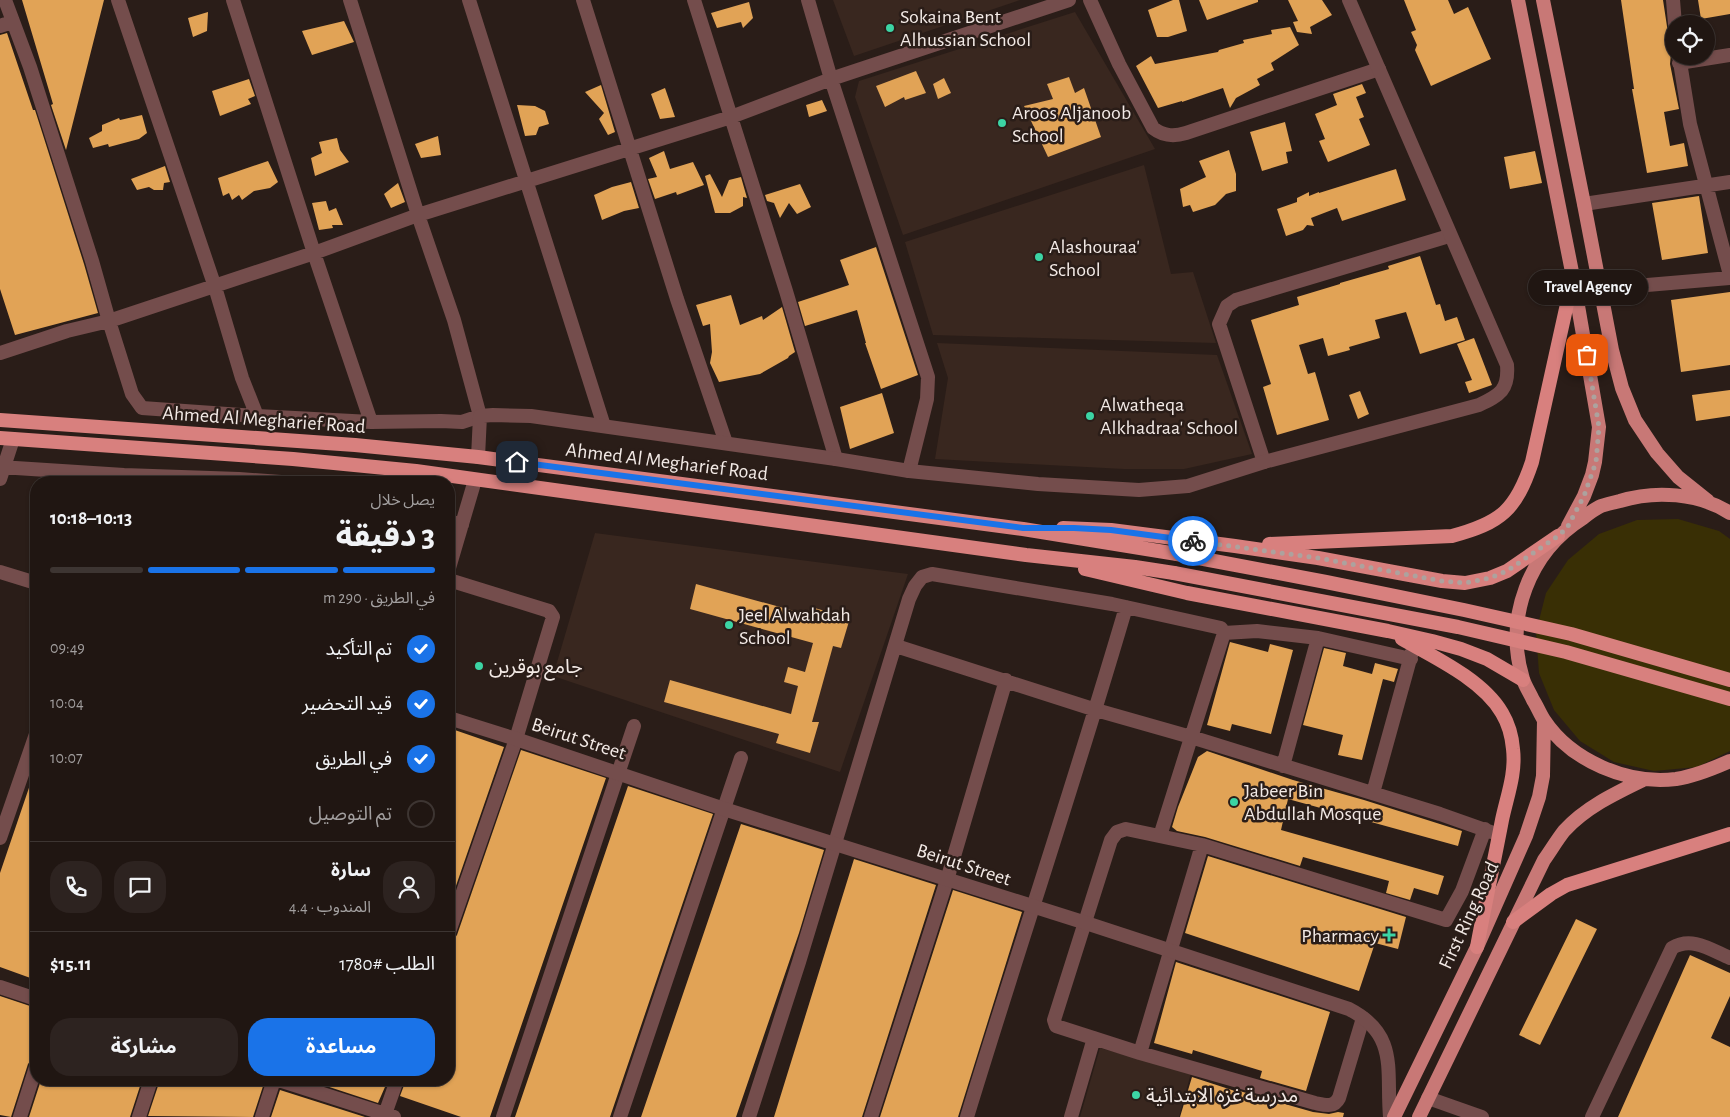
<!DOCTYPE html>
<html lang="ar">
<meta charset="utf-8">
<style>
body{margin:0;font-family:"Alegreya Sans","Noto Sans Arabic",sans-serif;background:#2d2320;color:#f1f3f6;direction:rtl;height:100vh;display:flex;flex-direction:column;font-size:19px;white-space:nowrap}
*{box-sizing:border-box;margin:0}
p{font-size:16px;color:#a29f9f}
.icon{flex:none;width:28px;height:28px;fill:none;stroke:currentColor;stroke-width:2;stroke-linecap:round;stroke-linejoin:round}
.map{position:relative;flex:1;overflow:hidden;direction:ltr}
.panel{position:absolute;left:30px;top:476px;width:425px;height:610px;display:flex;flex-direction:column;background:#201612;border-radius:20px;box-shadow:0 1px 4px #0004,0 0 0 1px #3d3532;direction:rtl}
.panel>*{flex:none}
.fabs{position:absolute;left:1665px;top:15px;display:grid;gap:10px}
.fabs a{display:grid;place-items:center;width:50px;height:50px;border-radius:50%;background:#201612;box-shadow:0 1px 4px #0004,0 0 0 1px #3d3532;font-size:25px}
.pin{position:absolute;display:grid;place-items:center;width:42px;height:42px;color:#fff;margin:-21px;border-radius:10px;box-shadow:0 2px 8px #0006}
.courier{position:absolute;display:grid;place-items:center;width:50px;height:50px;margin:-25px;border:4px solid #1a73e8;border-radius:50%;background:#fff;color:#222;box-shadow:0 1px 6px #0007}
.bubble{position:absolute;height:35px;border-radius:18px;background:#201612;box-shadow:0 1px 4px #0004,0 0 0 1px #3d3532;font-size:16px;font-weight:700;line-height:35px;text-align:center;direction:rtl}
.head em{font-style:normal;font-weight:700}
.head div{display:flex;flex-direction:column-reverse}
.head{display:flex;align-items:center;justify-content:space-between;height:85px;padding:0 20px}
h1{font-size:32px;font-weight:700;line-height:38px}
.bar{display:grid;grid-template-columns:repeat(4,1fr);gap:8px 5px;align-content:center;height:60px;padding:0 20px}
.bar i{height:6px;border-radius:4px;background:#3d3532}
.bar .current{background:#1a73e8}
.bar p{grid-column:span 4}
.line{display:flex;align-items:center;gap:12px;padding:0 20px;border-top:1px solid #3d3532}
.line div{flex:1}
.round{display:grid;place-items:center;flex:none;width:52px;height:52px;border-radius:20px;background:#2d2320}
ol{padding:0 20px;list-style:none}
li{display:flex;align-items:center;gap:15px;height:55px}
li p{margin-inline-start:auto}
li .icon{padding:5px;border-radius:50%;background:#1a73e8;color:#fff;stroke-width:4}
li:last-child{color:#a29f9f}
li i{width:28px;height:28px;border:2px solid #3d3532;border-radius:50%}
.action{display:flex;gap:10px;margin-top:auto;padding:10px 20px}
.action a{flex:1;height:58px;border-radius:20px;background:#1a73e8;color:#fff;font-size:20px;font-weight:700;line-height:58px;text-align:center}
.action a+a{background:#2d2320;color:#f1f3f6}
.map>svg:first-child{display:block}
</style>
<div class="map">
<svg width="1730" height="1117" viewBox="0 0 1730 1117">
<rect width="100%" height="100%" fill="#2a1d18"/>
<path fill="#39271f" d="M833,0H1020L854,56Z
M1075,12L1155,149L903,235L855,97L859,81Z
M1144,165L1171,274L1193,272L1216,343L933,335L905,242Z
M937,343L1217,355L1252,454L1184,469H1124L935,459L948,378Z
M595,533L908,574L840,772L553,676Z
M1100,1048L1191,1073L1179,1117H1080Z"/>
<path fill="#392f05" d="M1678,519L1719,531L1730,539V751L1697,767L1654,771L1614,762L1580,741L1554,710L1539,673L1536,632L1546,593L1568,560L1599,534L1637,520Z"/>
<path fill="#e1a356" d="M22,0H104L66,150L51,105L53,104Z
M1173,0H1179L1187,31L1168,37H1157L1148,10Z
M1199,0H1258V2L1207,20Z
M1288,0H1322L1332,15L1310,27L1312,34L1297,32L1293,22L1298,21Z
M1404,0H1448L1454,14L1468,7L1491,59L1431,86L1415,50L1417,45L1411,32L1416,30Z
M1621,0H1663L1671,53L1670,64L1679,109L1664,112L1670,146L1684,143L1688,166L1647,173L1632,89H1634Z
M1698,0H1730V14L1701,19Z
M749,2L753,18L743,28L741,22L717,28L711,13Z
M208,12L207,31L193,37L188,18Z
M344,21L354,42L312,55L302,31Z
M1290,27L1299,45L1271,63L1274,70L1257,79L1260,85L1236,98L1230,108L1223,88L1182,102V101L1158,108L1136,66L1151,56L1155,64L1218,52L1219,50L1244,43L1243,40L1272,34L1271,30Z
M7,33L33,110H35L84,264L98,313L15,335L0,289V35Z
M916,71L926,93L905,100L904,97L885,107L876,86Z
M1069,77L1075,93L1084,88L1101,137L1048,157L1024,106L1053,99L1047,84Z
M944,78L951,93L938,99L933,84Z
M249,79L255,96L248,99L251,104L220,116L212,91Z
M1362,84L1366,93L1356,97L1364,117L1359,119L1370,145L1328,162L1319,141L1325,139L1315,114L1337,105L1333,94Z
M601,85L615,132L608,135L599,119L604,113L585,92Z
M665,88L675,117L660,119L651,94Z
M822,100L827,111L809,117L806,105Z
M517,105L535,106L545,111L549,124L539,127L536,135L525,136Z
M142,115L147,133L139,139L109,147L108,144L93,148L89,138L102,131V125L119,118L120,120Z
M1285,122L1292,151L1286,152L1288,163L1262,171L1250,132Z
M438,136L441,155L421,158L415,144Z
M337,138L340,150L349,162L315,176L311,158L322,153L319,142Z
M1229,150L1236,174V191L1226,194L1215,205L1193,212L1190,205L1183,207L1180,189L1206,177L1199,161Z
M664,151L670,169L693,162L704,185L677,195L676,192L655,199L648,179L657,177L649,158Z
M1535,151L1542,183L1510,189L1504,157Z
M268,161L278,182L270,188L254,191L242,200L239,195L232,200L229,193L223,196L218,178Z
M165,166L170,182L164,183L163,190H154L149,187L137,190L131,179Z
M1396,169L1406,200L1342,221L1337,208L1311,218L1314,226L1307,225L1303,230L1286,236L1277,209L1297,202V198L1309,192V196L1319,192V193Z
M710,174L722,197L729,180L741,177L747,198L743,197V206L730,213H715L705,176Z
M631,182L639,208L624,211L602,220L594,195L612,187Z
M398,183L405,202L391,208L384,194Z
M800,184L811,207L797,214L789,203L780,218L774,203L767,201L765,195Z
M1699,196L1708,253L1662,260L1652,203Z
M326,201L329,211L336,208L343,225H332L333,228L319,230L312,203Z
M876,247L918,375L881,389L865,343H866L857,310L805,326L798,302L849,285L840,260Z
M1420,256L1436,305L1440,304L1445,321L1457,317L1465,340L1420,354L1406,312L1375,320L1380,338L1349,347L1350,350L1328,356L1323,338L1299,345L1308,374L1315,372L1329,420L1277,435L1263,387L1271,384L1251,320L1299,305L1297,297L1340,284V283L1389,269L1388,266Z
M1730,292V365L1681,372L1671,300Z
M731,295L740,325L762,316L763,320L782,307L795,352L789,356L788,358L760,374L719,382L710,363L712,352L710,324L703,326L696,305Z
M1474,338L1492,385L1469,393L1465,382L1472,380L1457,344Z
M1730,390V416L1696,421L1692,395Z
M1360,391L1369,414L1358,419L1349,395Z
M882,393L894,433L850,449L840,407Z
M696,584L809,615L811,607L850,618L841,648L833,646L812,722H819L810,753L776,743L779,734L664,702L670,680L791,714L798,686L784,682L788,667L805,672L813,643L690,609Z
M1230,642L1268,652L1270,644L1293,650L1271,734L1232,724L1230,731L1207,725Z
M1324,648L1346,653L1343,666L1372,674L1375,663L1398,669L1394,682L1383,679L1362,760L1338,755L1343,735L1303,725Z
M449,728L504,747L449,906Z
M521,750L606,778L490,1117H461L400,1096L406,1080H449V961L455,943L449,941L454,939L457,935Z
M1207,751L1293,780L1364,800L1462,831L1458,846L1288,799L1281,830L1444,876L1438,895L1414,888L1410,900L1386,893L1389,881L1303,857L1300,866L1205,837L1177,831L1172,827L1178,807L1198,757Z
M34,773L36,774V980L0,967V873Z
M628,786L713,814L610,1117H515Z
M741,824L824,850L799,933L736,1117H641Z
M1208,856L1406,917L1398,949L1375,943L1359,991L1185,933Z
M854,859L936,885L862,1117H774Z
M953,890L1022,912L958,1117H880Z
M1576,919L1597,929L1540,1045L1519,1035Z
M1690,955L1730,973V996L1711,1038L1730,1047V1117H1618Z
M1176,962L1330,1012L1306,1091L1260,1078L1262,1071L1193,1050L1192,1054L1154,1043Z
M0,996L36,1008V1058L31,1060L28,1064L11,1117L0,1115Z
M1192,1077L1235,1091L1236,1090L1313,1112L1329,1114L1338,1112L1344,1113L1343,1117H1180Z
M41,1080H142L130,1117H29Z
M160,1080H265L253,1117L148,1116Z
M308,1080H388L378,1103Z
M280,1090L365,1117H271Z"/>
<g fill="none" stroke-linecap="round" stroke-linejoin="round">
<path stroke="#744d4c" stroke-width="14" d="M5,0L30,67L92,261L109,321L132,394L142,408L257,416L371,422L441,421L462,422L480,416L454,320L418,215L350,0
M118,0L215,287L242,378L257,416
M233,0L314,253L371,422
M469,0L604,426
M583,0L677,299L726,443
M694,0L786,291L836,459
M808,0L831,79L928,377L927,399L909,471
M1090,0L1119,64L1153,128C1163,136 1173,137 1186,133L1379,69
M1673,0L1675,24
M0,26L12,22
M1679,56L1690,124L1730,275
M1679,63L1730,55
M1584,204L1730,182
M1600,289L1730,278
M0,353L67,331L109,321L314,253L418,215L731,117L831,79L1069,0
M1264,462L1219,324L1227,306L1236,300L1449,236
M0,467L124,475L239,479L281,482
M0,479L13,439
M449,521L462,525
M449,568L475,480
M449,580L549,611L553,617L516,739L449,932
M1224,633L1257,631L1318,638L1411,659
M896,646L1096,710L1191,737L1440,814L1491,832
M1283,766L1318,638
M1373,793L1412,652
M1160,836L1224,633
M0,838L36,734
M0,987L36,999
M1363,1018L1339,1098C1334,1108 1325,1105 1315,1103L1140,1053L1056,1026L1054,1020L1111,840L1117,832L1126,829L1202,845L1446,920L1462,891L1485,829
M1140,1053L1202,845
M279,1080L394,1117
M1428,1098L1482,1117
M20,1117L36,1067
M139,1117L151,1080
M262,1117L274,1080
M384,1117L397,1080
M503,1117L634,726
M620,1117L741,758
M749,1117L799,962L909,599L915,586L922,577L932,574L1112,604L1221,628L1224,633
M871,1117L947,880L1006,680
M967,1117C1019,947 1076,778 1126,607
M1071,1117L1094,1038
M1592,1117L1672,948C1692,936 1711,950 1730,958"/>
<path stroke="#744d4c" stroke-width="14" d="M478,457L480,416L493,415L531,416L836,459L909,471L1038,484L1139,490L1188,486L1264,462L1479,405C1500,395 1509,390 1507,365L1349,0
M0,572L36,583
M449,718L516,739L724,809L1086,923L1349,1009C1399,1035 1386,1070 1390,1117"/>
<path stroke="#c87876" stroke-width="14" d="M1518,0L1573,277L1599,427L1595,462L1592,475L1584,496L1568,526
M1543,0L1584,204L1612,350L1622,388L1635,420L1657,453L1678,477L1708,501
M1730,513C1699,493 1655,490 1620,501C1613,503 1605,504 1599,507C1593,510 1588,514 1583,518C1529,552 1504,618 1523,679C1525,686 1530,693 1533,700C1537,706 1540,714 1544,720C1571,761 1628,785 1676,779C1695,776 1712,769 1730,761
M1394,1117L1477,947L1526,836L1539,797L1543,776L1544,720
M1419,1117L1544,860C1551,850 1557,840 1564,831C1586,807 1616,793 1645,779"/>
<path stroke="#d8807e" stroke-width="14" d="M0,420L355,445L478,457L1023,529L1177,554
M0,438L293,459L416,471L1026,555L1135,567L1174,573
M1063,528L1111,530L1235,546L1318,558L1442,581L1465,583L1490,578L1507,571L1558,536
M1269,544L1452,536C1501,523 1516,510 1532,462L1573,277
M1085,569L1187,593L1388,631L1432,641L1461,649L1487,659L1523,680
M1402,639C1434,657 1483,680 1502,713C1508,723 1512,737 1513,749C1516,774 1507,796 1502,820C1494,862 1485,904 1477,947
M1513,922L1551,894L1567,885L1730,834"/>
<path stroke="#d8807e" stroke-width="14" d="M1177,554L1326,582L1464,610L1571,634L1730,680
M1174,573L1458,627L1566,652L1730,699"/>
</g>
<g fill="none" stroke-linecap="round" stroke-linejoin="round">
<path stroke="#ada29e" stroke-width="5" stroke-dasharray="0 9" d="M1193,541L1318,558L1442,581L1465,583L1490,578L1507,571L1558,536L1567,528L1584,496L1596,462L1599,427L1587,355"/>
<path stroke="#1a73e8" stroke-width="6" d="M517,462L1023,528H1074L1111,530L1193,541"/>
</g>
<g fill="#3cd4a4" stroke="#2a1d18" stroke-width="2">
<circle cx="890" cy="28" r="5"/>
<circle cx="1002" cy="123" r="5"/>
<circle cx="1039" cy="257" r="5"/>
<circle cx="1090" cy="416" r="5"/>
<circle cx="729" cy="625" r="5"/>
<circle cx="479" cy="666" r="5"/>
<circle cx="1234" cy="802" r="5"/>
<path d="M1386.5 927.5h5v5h5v5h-5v5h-5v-5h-5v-5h5z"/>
<circle cx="1136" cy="1095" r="5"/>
</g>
<g text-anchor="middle" stroke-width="5" stroke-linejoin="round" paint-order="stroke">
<g font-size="20" fill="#f3eae6" stroke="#2a1d18" text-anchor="start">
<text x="900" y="23">Sokaina Bent<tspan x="900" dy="23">Alhussian School</tspan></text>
<text x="1012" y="119">Aroos Aljanoob<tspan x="1012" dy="23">School</tspan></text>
<text x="1049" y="253">Alashouraa'<tspan x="1049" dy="23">School</tspan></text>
<text x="1100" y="411">Alwatheqa<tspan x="1100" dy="23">Alkhadraa' School</tspan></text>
<text x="739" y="621">Jeel Alwahdah<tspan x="739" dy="23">School</tspan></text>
<text x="489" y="673">جامع بوقرين</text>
<text x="1244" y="797">Jabeer Bin<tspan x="1244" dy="23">Abdullah Mosque</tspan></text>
<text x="1379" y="942" text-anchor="end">Pharmacy</text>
<text x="1146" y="1102">مدرسة غزه الابتدائية</text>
</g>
<g font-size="20" fill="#f3eae6" stroke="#2a1d18">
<text transform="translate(264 419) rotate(4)" y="7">Ahmed Al Megharief Road</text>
<text transform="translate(667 461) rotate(7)" y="7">Ahmed Al Megharief Road</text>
<text transform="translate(579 738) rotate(18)" y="7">Beirut Street</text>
<text transform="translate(964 864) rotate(18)" y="7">Beirut Street</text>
<text transform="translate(1468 915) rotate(-65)" y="7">First Ring Road</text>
</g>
</g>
</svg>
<div class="fabs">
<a><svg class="icon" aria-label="locate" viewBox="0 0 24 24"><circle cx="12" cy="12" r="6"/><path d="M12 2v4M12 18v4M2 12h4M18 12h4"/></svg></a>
</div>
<div class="pin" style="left:1587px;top:355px;background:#ea580c"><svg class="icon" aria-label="bag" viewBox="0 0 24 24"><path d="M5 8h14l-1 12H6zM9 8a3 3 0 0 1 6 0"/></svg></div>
<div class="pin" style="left:517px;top:462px;background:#1f2937"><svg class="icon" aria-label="home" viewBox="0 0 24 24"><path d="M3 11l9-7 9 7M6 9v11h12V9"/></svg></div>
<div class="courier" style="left:1193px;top:541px"><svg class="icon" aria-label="bike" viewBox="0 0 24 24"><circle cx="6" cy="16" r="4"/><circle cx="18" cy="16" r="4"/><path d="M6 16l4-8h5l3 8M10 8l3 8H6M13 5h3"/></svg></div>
<div class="bubble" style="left:1528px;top:270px;width:120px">Travel Agency</div>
<section class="panel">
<div class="head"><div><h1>3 دقيقة</h1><p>يصل خلال</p></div><em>10:13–10:18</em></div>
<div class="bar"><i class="current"></i><i class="current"></i><i class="current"></i><i></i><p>في الطريق · 290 m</p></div>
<ol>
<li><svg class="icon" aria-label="check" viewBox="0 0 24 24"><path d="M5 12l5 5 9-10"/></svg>تم التأكيد<p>09:49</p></li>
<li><svg class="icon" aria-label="check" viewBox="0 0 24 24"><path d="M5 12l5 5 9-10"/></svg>قيد التحضير<p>10:04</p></li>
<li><svg class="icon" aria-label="check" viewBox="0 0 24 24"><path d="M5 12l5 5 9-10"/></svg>في الطريق<p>10:07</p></li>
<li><i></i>تم التوصيل</li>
</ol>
<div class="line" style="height:90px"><a class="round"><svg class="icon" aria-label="person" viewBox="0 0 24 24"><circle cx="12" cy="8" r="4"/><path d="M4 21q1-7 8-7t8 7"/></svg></a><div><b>سارة</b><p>المندوب · 4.4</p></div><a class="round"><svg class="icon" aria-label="chat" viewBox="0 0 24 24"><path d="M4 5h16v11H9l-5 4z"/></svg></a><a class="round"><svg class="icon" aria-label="phone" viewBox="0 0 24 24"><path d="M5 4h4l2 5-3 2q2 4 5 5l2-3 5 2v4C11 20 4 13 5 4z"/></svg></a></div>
<div class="line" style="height:65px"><div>الطلب #1780</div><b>$15.11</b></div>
<div class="action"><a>مساعدة</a><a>مشاركة</a></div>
</section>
</div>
